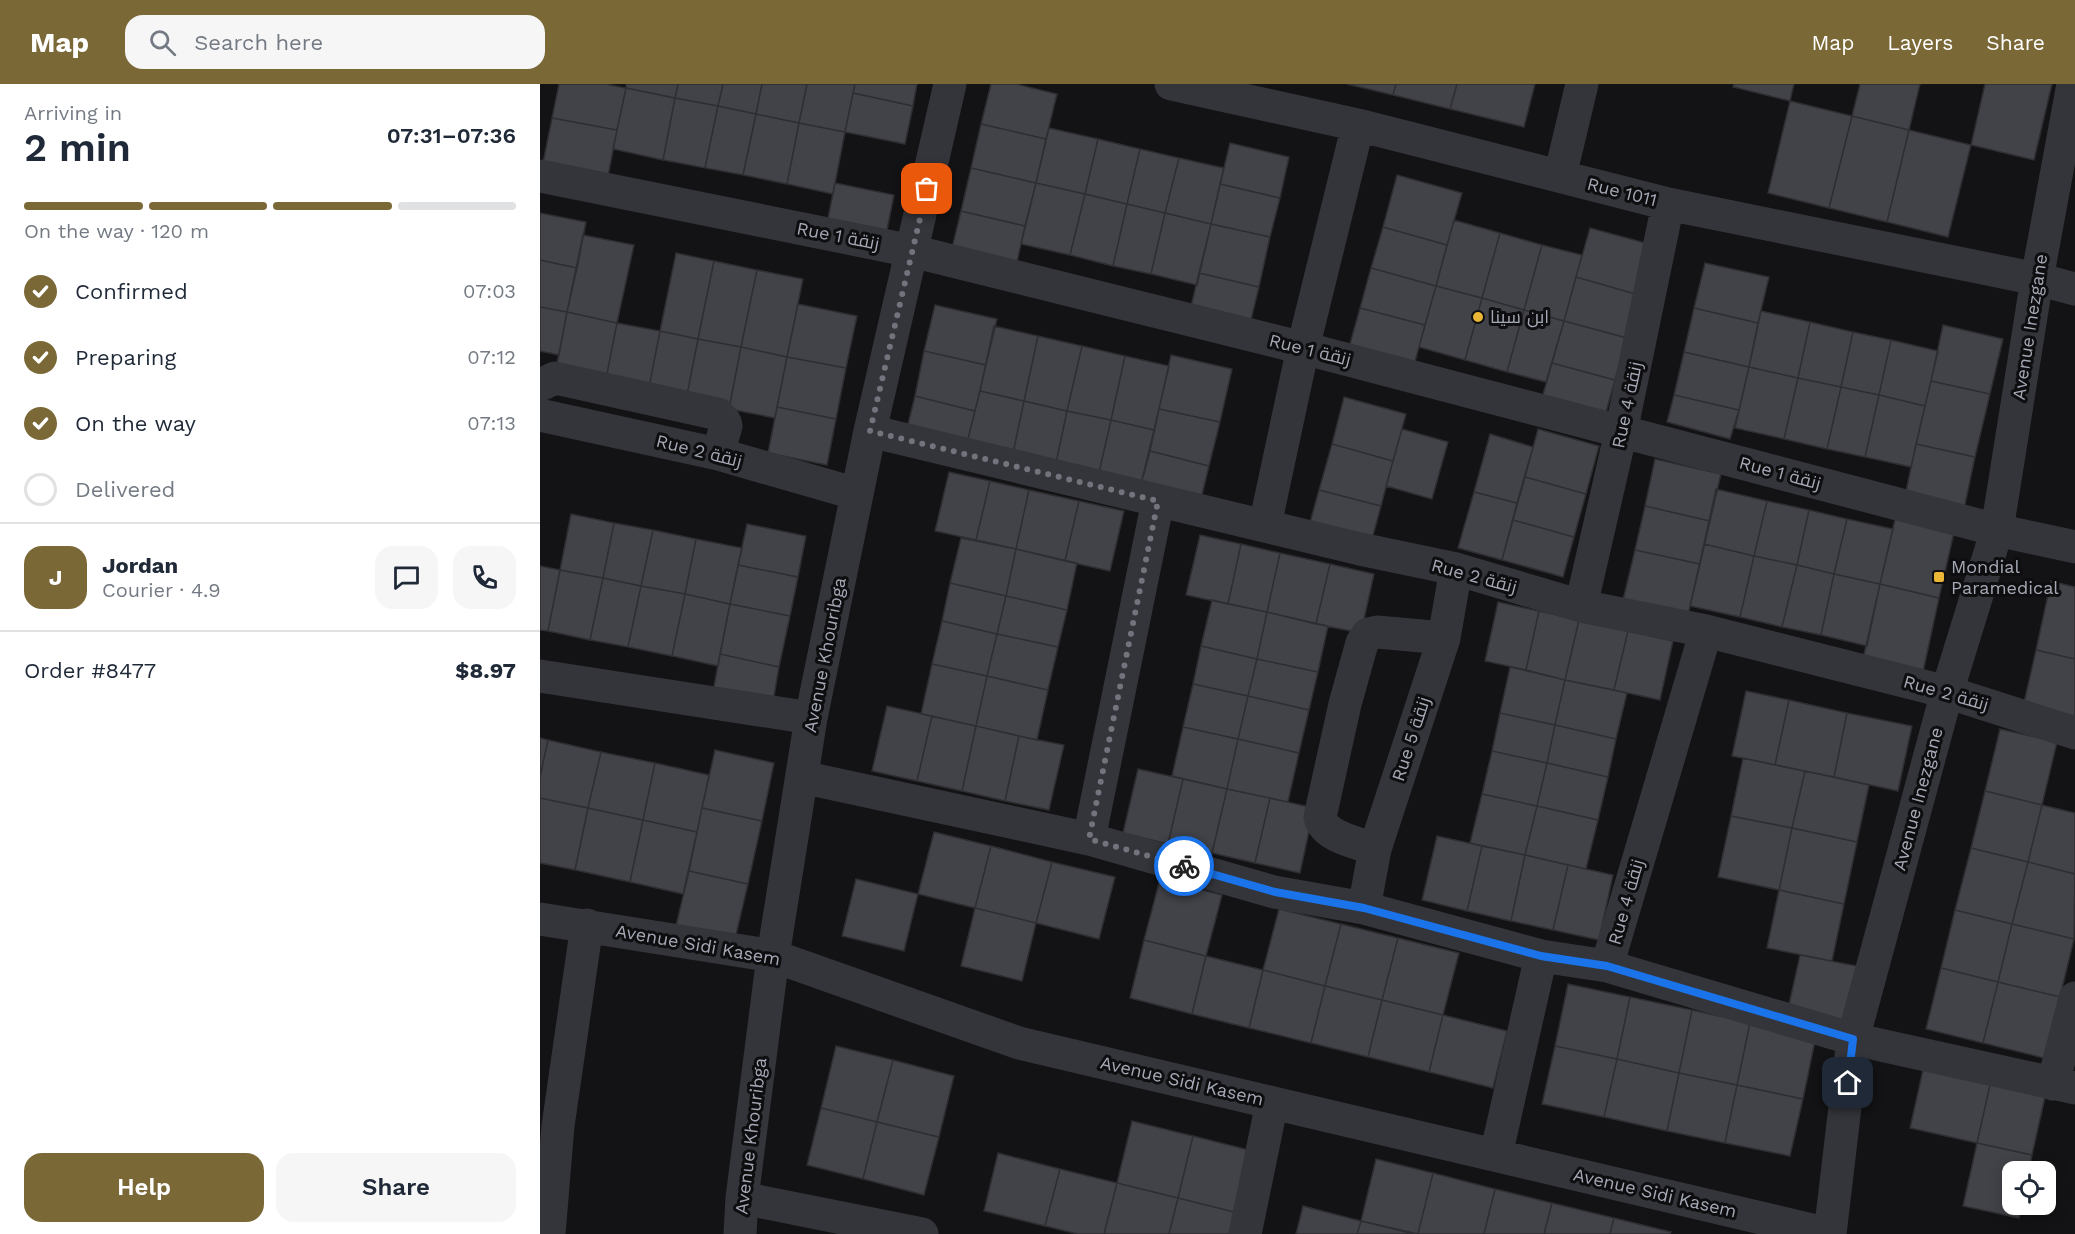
<!DOCTYPE html>
<meta charset="utf-8">
<style>
body{margin:0;font-family:"Work Sans",Cairo,sans-serif;background:#f6f6f7;color:#1f2937;height:100vh;display:flex;flex-direction:column;font-size:22px;white-space:nowrap}
*{box-sizing:border-box;margin:0}
p{font-size:20px;color:#747a83}
.icon{flex:none;width:33px;height:33px;fill:none;stroke:currentColor;stroke-width:2;stroke-linecap:round;stroke-linejoin:round}
.map{position:relative;flex:1;overflow:hidden}
.details{display:flex;flex-direction:column;background:#fff;width:540px}
.details>*{flex:none}
.buttons{position:absolute;left:1462px;top:1077px;display:grid;gap:12px}
.buttons a{display:grid;place-items:center;width:54px;height:54px;border-radius:12px;background:#fff;box-shadow:0 3px 15px #0003;font-size:30px}
.pin{position:absolute;display:grid;place-items:center;width:51px;height:51px;color:#fff;margin:-26px;border-radius:12px;box-shadow:0 3px 9px #0006}
.courier{position:absolute;display:grid;place-items:center;width:60px;height:60px;margin:-30px;border:4px solid #1a73e8;border-radius:50%;background:#fff;color:#222;box-shadow:0 2px 8px #0007}
.summary em{font-style:normal;font-weight:600}
.summary div{display:flex;flex-direction:column-reverse}
.summary{display:flex;align-items:center;justify-content:space-between;height:102px;padding:0 24px}
h1{font-size:39px;font-weight:600;line-height:45px}
.bar{display:grid;grid-template-columns:repeat(4,1fr);gap:9px 6px;align-content:center;height:72px;padding:0 24px}
.bar i{height:8px;border-radius:4px;background:#e0e1e3}
.bar .selected{background:#7b6837}
.bar p{grid-column:span 4}
.line{display:flex;align-items:center;gap:15px;padding:0 24px;border-top:2px solid #e0e1e3}
.line div{flex:1}
.round{display:grid;place-items:center;flex:none;width:63px;height:63px;border-radius:18px;background:#f6f6f7}
ol{padding:0 24px;list-style:none}
li{display:flex;align-items:center;gap:18px;height:66px}
li p{margin-inline-start:auto}
li .icon{padding:6px;border-radius:50%;background:#7b6837;color:#fff;stroke-width:4}
li:last-child{color:#747a83}
li i{width:33px;height:33px;border:3px solid #e0e1e3;border-radius:50%}
.button{display:flex;gap:12px;margin-top:auto;padding:12px 24px}
.button a{flex:1;height:69px;border-radius:18px;background:#7b6837;color:#fff;font-size:24px;font-weight:600;line-height:69px;text-align:center}
.button a+a{background:#f6f6f7;color:#1f2937}
header{display:flex;align-items:center;gap:36px;box-sizing:border-box;height:84px;padding:0 30px;background:#7b6837;color:#fff}
header strong{font-size:28px}
nav{display:flex;gap:33px;margin-inline-start:auto;font-size:21px}
.search{width:420px;height:54px;background:#f6f6f7;display:flex;align-items:center;gap:15px;box-sizing:border-box;padding:0 21px;border-radius:18px;color:#747a83;font-size:22px}
main{display:flex;flex:1;min-height:0}
.map>svg:first-child{display:block}
</style>
<header>
<strong>Map</strong>
<div class="search"><svg class="icon" aria-label="search" viewBox="0 0 24 24"><circle cx="10" cy="10" r="6"/><path d="M15 15l6 6"/></svg>Search here</div>
<nav><a>Map</a><a>Layers</a><a>Share</a></nav>
</header>
<main>
<section class="details">
<div class="summary"><div><h1>2 min</h1><p>Arriving in</p></div><em>07:31–07:36</em></div>
<div class="bar"><i class="selected"></i><i class="selected"></i><i class="selected"></i><i></i><p>On the way · 120 m</p></div>
<ol>
<li><svg class="icon" aria-label="check" viewBox="0 0 24 24"><path d="M5 12l5 5 9-10"/></svg>Confirmed<p>07:03</p></li>
<li><svg class="icon" aria-label="check" viewBox="0 0 24 24"><path d="M5 12l5 5 9-10"/></svg>Preparing<p>07:12</p></li>
<li><svg class="icon" aria-label="check" viewBox="0 0 24 24"><path d="M5 12l5 5 9-10"/></svg>On the way<p>07:13</p></li>
<li><i></i>Delivered</li>
</ol>
<div class="line" style="height:108px"><b class="round" style="background:#7b6837;color:#fff">J</b><div><b>Jordan</b><p>Courier · 4.9</p></div><a class="round"><svg class="icon" aria-label="chat" viewBox="0 0 24 24"><path d="M4 5h16v11H9l-5 4z"/></svg></a><a class="round"><svg class="icon" aria-label="phone" viewBox="0 0 24 24"><path d="M5 4h4l2 5-3 2q2 4 5 5l2-3 5 2v4C11 20 4 13 5 4z"/></svg></a></div>
<div class="line" style="height:78px"><div>Order #8477</div><b>$8.97</b></div>
<div class="button"><a>Help</a><a>Share</a></div>
</section>
<div class="map">
<svg width="1535" height="1150" viewBox="0 0 1535 1150">
<rect width="100%" height="100%" fill="#131315"/>
<path fill="#424348" stroke="#2e2d31" stroke-width="1.5" d="M19,0H66L86,4L77,46L12,34Z
M86,0H138L135,14L86,4Z
M138,0H183L178,22L135,14Z
M183,0H222L216,30L178,22Z
M222,0H267L259,39L216,30Z
M267,0H315L305,48L259,39Z
M315,0H377L373,22L313,9Z
M451,0H476L517,10L506,55L441,40Z
M807,0H856L853,11Z
M856,0H917L910,25L853,11Z
M917,0H995L984,43L910,25Z
M1194,0H1254L1250,17L1193,3Z
M1320,0H1380L1369,46L1312,32Z
M1445,0H1512L1494,76L1431,61Z
M86,4L135,14L123,76L73,65Z
M313,9L373,22L365,60L305,48Z
M135,14L178,22L165,84L123,76Z
M1250,17L1312,32L1289,124L1228,109Z
M178,22L216,30L203,91L165,84Z
M216,30L259,39L247,100L203,91Z
M1312,32L1369,46L1347,138L1289,124Z
M12,34L77,46L68,92L3,79Z
M259,39L305,48L293,110L247,100Z
M441,40L506,55L496,99L431,84Z
M509,44L558,55L545,110L496,99Z
M1369,46L1431,61L1408,153L1347,138Z
M558,55L600,65L587,120L545,110Z
M690,59L749,73L740,114L680,100Z
M600,65L639,74L625,129L587,120Z
M639,74L684,84L671,140L625,129Z
M431,84L496,99L485,142L421,127Z
M857,91L922,109L907,161L843,143Z
M295,99L354,111L345,156L286,144Z
M496,99L545,110L530,171L481,160Z
M680,100L740,114L730,153L671,140Z
M545,110L587,120L573,182L530,171Z
M587,120L625,129L611,190L573,182Z
M421,127L485,142L475,187L410,172Z
M0,129L46,138L37,184L0,176Z
M625,129L671,140L657,201L611,190Z
M914,136L960,149L942,214L896,202Z
M671,140L730,153L719,203L659,189Z
M843,143L907,161L896,202L831,184Z
M1050,144L1113,161L1099,211L1036,193Z
M960,149L1002,161L984,226L942,214Z
M43,151L94,161L77,239L27,228Z
M1002,161L1042,171L1024,237L984,226Z
M136,169L174,177L158,255L120,247Z
M0,176L37,184L27,228L0,223Z
M174,177L217,186L201,263L158,255Z
M1165,179L1229,193L1218,239L1154,224Z
M831,184L896,202L885,241L820,224Z
M217,186L263,195L247,273L201,263Z
M659,189L719,203L708,248L649,231Z
M1036,193L1099,211L1087,254L1024,237Z
M896,202L942,214L925,276L879,263Z
M942,214L984,226L967,288L925,276Z
M258,220L317,232L306,284L247,273Z
M395,221L457,235L446,281L384,267Z
M0,223L27,228L19,271L0,267Z
M820,224L885,241L873,285L808,267Z
M1154,224L1218,239L1209,283L1144,268Z
M984,226L1024,237L1006,298L967,288Z
M1221,227L1270,238L1258,294L1209,283Z
M27,228L77,239L65,300L15,290Z
M1024,237L1087,254L1075,296L1012,279Z
M1270,238L1313,248L1301,303L1258,294Z
M77,239L120,247L108,308L65,300Z
M1403,241L1463,255L1450,310L1391,297Z
M454,242L498,252L484,317L440,307Z
M120,247L158,255L146,316L108,308Z
M1313,248L1351,256L1339,311L1301,303Z
M498,252L542,262L527,327L484,317Z
M158,255L201,263L189,325L146,316Z
M1351,256L1398,267L1385,322L1339,311Z
M542,262L585,272L571,336L527,327Z
M201,263L247,273L235,334L189,325Z
M384,267L446,281L435,327L375,312Z
M1144,268L1209,283L1199,326L1134,311Z
M631,271L692,285L680,338L619,325Z
M585,272L629,282L614,346L571,336Z
M247,273L306,284L296,335L237,323Z
M1012,279L1075,296L1063,339L1000,321Z
M1209,283L1258,294L1244,355L1195,344Z
M1258,294L1301,303L1287,365L1244,355Z
M1391,297L1450,310L1435,373L1376,360Z
M1301,303L1339,311L1325,373L1287,365Z
M440,307L484,317L472,374L426,363Z
M1134,311L1199,326L1190,355L1127,338Z
M1339,311L1385,322L1371,383L1325,373Z
M375,312L435,327L426,363L366,348Z
M804,313L866,330L853,377L792,360Z
M484,317L527,327L515,384L472,374Z
M237,323L296,335L287,381L228,369Z
M619,325L680,338L669,382L610,367Z
M527,327L571,336L558,393L515,384Z
M571,336L614,346L600,404L558,393Z
M862,345L908,358L892,415L846,402Z
M998,345L1059,362L1046,410L985,393Z
M950,350L993,363L977,419L934,408Z
M792,360L853,377L841,422L779,406Z
M1376,360L1435,373L1423,430L1364,417Z
M610,367L669,382L660,419L600,404Z
M1115,375L1181,390L1170,437L1105,422Z
M409,388L450,397L436,456L395,447Z
M985,393L1046,410L1034,453L973,436Z
M450,397L489,406L476,465L436,456Z
M1176,405L1227,417L1214,472L1164,460Z
M489,406L539,417L525,477L476,465Z
M779,406L841,422L831,459L769,442Z
M934,408L977,419L962,476L918,464Z
M539,417L584,427L570,487L525,477Z
M1227,417L1269,426L1257,481L1214,472Z
M1105,422L1170,437L1160,480L1095,466Z
M1269,426L1307,435L1294,490L1257,481Z
M31,430L74,439L63,494L20,486Z
M1356,431L1415,444L1399,514L1340,500Z
M1307,435L1353,445L1340,500L1294,490Z
M973,436L1034,453L1023,493L962,476Z
M74,439L113,446L101,502L63,494Z
M207,440L266,452L258,493L198,481Z
M113,446L156,455L145,510L101,502Z
M660,451L701,460L688,520L646,511Z
M421,454L476,465L466,512L410,499Z
M156,455L202,464L190,520L145,510Z
M701,460L740,469L727,528L688,520Z
M1164,460L1214,472L1200,533L1150,522Z
M476,465L537,479L527,526L466,512Z
M1095,466L1160,480L1148,531L1083,516Z
M740,469L790,480L776,540L727,528Z
M1214,472L1257,481L1242,543L1200,533Z
M790,480L834,490L821,549L776,540Z
M198,481L258,493L250,532L190,520Z
M1257,481L1294,490L1281,551L1242,543Z
M0,482L20,486L8,547L0,546Z
M20,486L63,494L50,556L8,547Z
M1294,490L1340,500L1327,562L1281,551Z
M63,494L101,502L88,563L50,556Z
M1511,497L1535,503V575L1496,566Z
M410,499L466,512L457,550L402,537Z
M1340,500L1399,514L1383,588L1323,575Z
M101,502L145,510L132,572L88,563Z
M145,510L190,520L178,582L132,572Z
M466,512L527,526L518,563L457,550Z
M672,516L727,528L717,575L661,562Z
M958,518L999,527L986,586L945,577Z
M190,520L250,532L239,583L180,570Z
M999,527L1039,536L1025,596L986,586Z
M727,528L788,542L778,588L717,575Z
M1039,536L1088,547L1074,606L1025,596Z
M402,537L457,550L447,592L392,580Z
M1088,547L1133,557L1120,616L1074,606Z
M457,550L518,563L508,606L447,592Z
M661,562L717,575L708,612L653,600Z
M1496,566L1535,575V635L1483,623Z
M180,570L239,583L232,624L172,613Z
M717,575L778,588L769,626L708,612Z
M392,580L447,592L436,642L381,630Z
M970,583L1025,596L1015,641L960,629Z
M447,592L508,606L497,656L436,642Z
M1025,596L1087,609L1076,655L1015,641Z
M653,600L708,612L698,655L643,643Z
M1206,607L1249,616L1235,681L1192,672Z
M708,612L769,626L759,669L698,655Z
M1249,616L1307,629L1294,693L1235,681Z
M347,622L392,632L377,697L332,687Z
M960,629L1015,641L1007,679L952,667Z
M1307,629L1372,642L1358,707L1294,693Z
M392,632L436,642L422,707L377,697Z
M1015,641L1076,655L1068,693L1007,679Z
M436,642L479,652L465,717L422,707Z
M643,643L698,655L687,705L632,692Z
M1460,645L1517,658L1502,721L1445,707Z
M479,652L524,661L509,726L465,717Z
M0,654L8,656L0,693Z
M698,655L759,669L748,718L687,705Z
M8,656L61,668L48,724L0,714V693Z
M175,666L234,679L222,737L162,724Z
M952,667L1007,679L997,722L942,710Z
M61,668L115,679L103,736L48,724Z
M1203,674L1265,687L1252,744L1191,732Z
M115,679L169,691L157,748L103,736Z
M1007,679L1068,693L1058,736L997,722Z
M598,685L643,695L628,760L583,749Z
M1265,687L1329,701L1317,758L1252,744Z
M643,695L687,705L672,769L628,760Z
M687,705L730,714L715,779L672,769Z
M1445,707L1502,721L1488,778L1431,764Z
M942,710L997,722L985,771L930,759Z
M0,714L48,724L35,786L0,779Z
M730,714L774,724L760,789L715,779Z
M1502,721L1535,729V790L1488,778Z
M997,722L1058,736L1046,785L985,771Z
M48,724L103,736L90,798L35,786Z
M162,724L222,737L208,800L149,787Z
M1191,732L1252,744L1239,806L1178,793Z
M103,736L157,748L143,810L90,798Z
M1252,744L1317,758L1304,820L1239,806Z
M394,748L451,762L435,824L378,810Z
M897,752L942,762L927,827L882,816Z
M451,762L512,778L496,839L435,824Z
M942,762L985,771L971,837L927,827Z
M1431,764L1488,778L1472,840L1415,826Z
M985,771L1028,781L1013,846L971,837Z
M512,778L575,793L559,855L496,839Z
M1488,778L1535,790L1534,855L1472,840Z
M1028,781L1073,791L1059,856L1013,846Z
M149,787L208,800L195,855L136,842Z
M316,795L378,810L364,867L302,852Z
M620,795L682,811L666,872L604,856Z
M1239,806L1304,820L1292,877L1227,864Z
M435,824L496,839L482,897L421,882Z
M739,825L801,840L785,902L723,886Z
M1415,826L1472,840L1458,898L1401,884Z
M801,840L858,854L842,916L785,902Z
M1472,840L1534,855L1520,913L1458,898Z
M858,854L919,869L903,931L842,916Z
M604,856L666,872L652,930L590,914Z
M1260,871L1317,882L1304,946L1246,934Z
M666,872L723,886L709,944L652,930Z
M1401,884L1458,898L1443,959L1386,945Z
M723,886L785,902L771,959L709,944Z
M1458,898L1520,913L1504,974L1443,959Z
M1028,900L1090,913L1077,975L1015,962Z
M785,902L842,916L828,973L771,959Z
M1090,913L1152,926L1139,989L1077,975Z
M842,916L903,931L889,988L828,973Z
M1152,926L1210,939L1197,1001L1139,989Z
M903,931L967,947L953,1004L889,988Z
M1210,939L1276,952L1263,1015L1197,1001Z
M296,962L353,976L337,1038L281,1024Z
M1015,962L1077,975L1064,1033L1002,1020Z
M1077,975L1139,989L1127,1047L1064,1033Z
M353,976L414,992L399,1053L337,1038Z
M1385,977L1452,992L1437,1059L1370,1044Z
M1139,989L1197,1001L1185,1059L1127,1047Z
M1452,992L1507,1004L1492,1071L1437,1059Z
M1197,1001L1263,1015L1250,1072L1185,1059Z
M281,1024L337,1038L323,1095L267,1081Z
M592,1037L653,1052L638,1114L577,1099Z
M337,1038L399,1053L384,1111L323,1095Z
M653,1052L717,1068L702,1130L638,1114Z
M1437,1059L1492,1071L1489,1088H1473V1120H1482L1479,1134L1423,1122Z
M458,1069L520,1085L505,1142L444,1127Z
M836,1075L893,1089L878,1150L821,1137Z
M520,1085L577,1099L564,1150H537L505,1142Z
M893,1089L955,1105L944,1150H878Z
M577,1099L638,1114L629,1150H564Z
M955,1105L1012,1119L1004,1150H944Z
M638,1114L702,1130L696,1150H629Z
M1012,1119L1074,1134L1070,1150H1004Z
M763,1122L821,1137L817,1150H756Z
M1074,1134L1131,1148L1130,1150H1070Z
M821,1137L874,1150H817Z"/>
<g fill="none" stroke-linecap="round" stroke-linejoin="round">
<path stroke="#34353a" stroke-width="33" d="M631,0L818,41L1128,120L1497,195L1535,205
M0,92L372,167L763,264L1457,446L1535,463
M1020,92L1042,0
M0,301L15,294L178,330L185,338L186,342L178,370
M0,331L178,370L317,410
M330,347L820,465L916,485L1041,522L1166,547L1407,608L1535,649
M725,441L763,264L818,41
M1041,522L1081,348L1128,120
M0,592L271,634
M262,693L549,755L734,808L824,824L1001,872L1067,882L1313,955L1535,1004
M549,755L618,417
M835,765C818,759 784,753 780,733L805,620L822,559L828,550L837,548L904,554
M824,824L835,765L904,554L916,485
M0,835L233,872L479,959L1289,1150
M1067,882L1166,547
M1513,1000L1535,914
M956,1071L1001,872
M202,1114L382,1150
M9,1150L18,1042L47,841
M200,1150L202,1114L233,872L271,634L330,347L410,0
M705,1150L732,1019
M1290,1150L1313,955L1407,608L1457,446L1497,195L1533,0"/>
</g>
<g fill="none" stroke-linecap="round" stroke-linejoin="round">
<path stroke="#72747d" stroke-width="6" stroke-dasharray="0 10.8" d="M387,105L330,347L618,417L549,755L644,782"/>
<path stroke="#1a73e8" stroke-width="8" d="M644,782L735,808L824,824L1001,872L1067,882L1313,955L1308,999"/>
</g>
<g fill="#ebb636" stroke="#0e0e10" stroke-width="2">
<circle cx="938" cy="233" r="6"/>
<rect x="1393" y="487" width="12" height="12" rx="3"/>
</g>
<g text-anchor="middle" stroke-width="6" stroke-linejoin="round" paint-order="stroke">
<g font-size="18" fill="#a5a9b5" stroke="#0e0e10">
<text transform="translate(1082 108) rotate(14)" y="6">Rue 1011</text>
<text transform="translate(298 152) rotate(11)" y="6">Rue 1 زنقة</text>
<text transform="translate(1490 243) rotate(-81)" y="6">Avenue Inezgane</text>
<text transform="translate(770 266) rotate(14)" y="6">Rue 1 زنقة</text>
<text transform="translate(1087 321) rotate(-78)" y="6">Rue 4 زنقة</text>
<text transform="translate(159 367) rotate(14)" y="6">Rue 2 زنقة</text>
<text transform="translate(1240 389) rotate(15)" y="6">Rue 1 زنقة</text>
<text transform="translate(934 492) rotate(15)" y="6">Rue 2 زنقة</text>
<text transform="translate(285 571) rotate(-79)" y="6">Avenue Khouribga</text>
<text transform="translate(1406 609) rotate(16)" y="6">Rue 2 زنقة</text>
<text transform="translate(871 655) rotate(-72)" y="6">Rue 5 زنقة</text>
<text transform="translate(1378 715) rotate(-75)" y="6">Avenue Inezgane</text>
<text transform="translate(1086 818) rotate(-74)" y="6">Rue 4 زنقة</text>
<text transform="translate(158 861) rotate(10)" y="6">Avenue Sidi Kasem</text>
<text transform="translate(642 997) rotate(13)" y="6">Avenue Sidi Kasem</text>
<text transform="translate(211 1052) rotate(-83)" y="6">Avenue Khouribga</text>
<text transform="translate(1115 1109) rotate(13)" y="6">Avenue Sidi Kasem</text>
</g>
<g font-size="18" fill="#a5a9b5" stroke="#0e0e10" text-anchor="start">
<text x="950" y="239">ابن سينا</text>
<text x="1411" y="489">Mondial<tspan x="1411" dy="21">Paramedical</tspan></text>
</g>
</g>
</svg>
<div class="buttons">
<a><svg class="icon" aria-label="locate" viewBox="0 0 24 24"><circle cx="12" cy="12" r="6"/><path d="M12 2v4M12 18v4M2 12h4M18 12h4"/></svg></a>
</div>
<div class="pin" style="left:387px;top:105px;background:#ea580c"><svg class="icon" aria-label="bag" viewBox="0 0 24 24"><path d="M5 8h14l-1 12H6zM9 8a3 3 0 0 1 6 0"/></svg></div>
<div class="pin" style="left:1308px;top:999px;background:#1f2937"><svg class="icon" aria-label="home" viewBox="0 0 24 24"><path d="M3 11l9-7 9 7M6 9v11h12V9"/></svg></div>
<div class="courier" style="left:644px;top:782px"><svg class="icon" aria-label="bike" viewBox="0 0 24 24"><circle cx="6" cy="16" r="4"/><circle cx="18" cy="16" r="4"/><path d="M6 16l4-8h5l3 8M10 8l3 8H6M13 5h3"/></svg></div>
</div>
</main>
